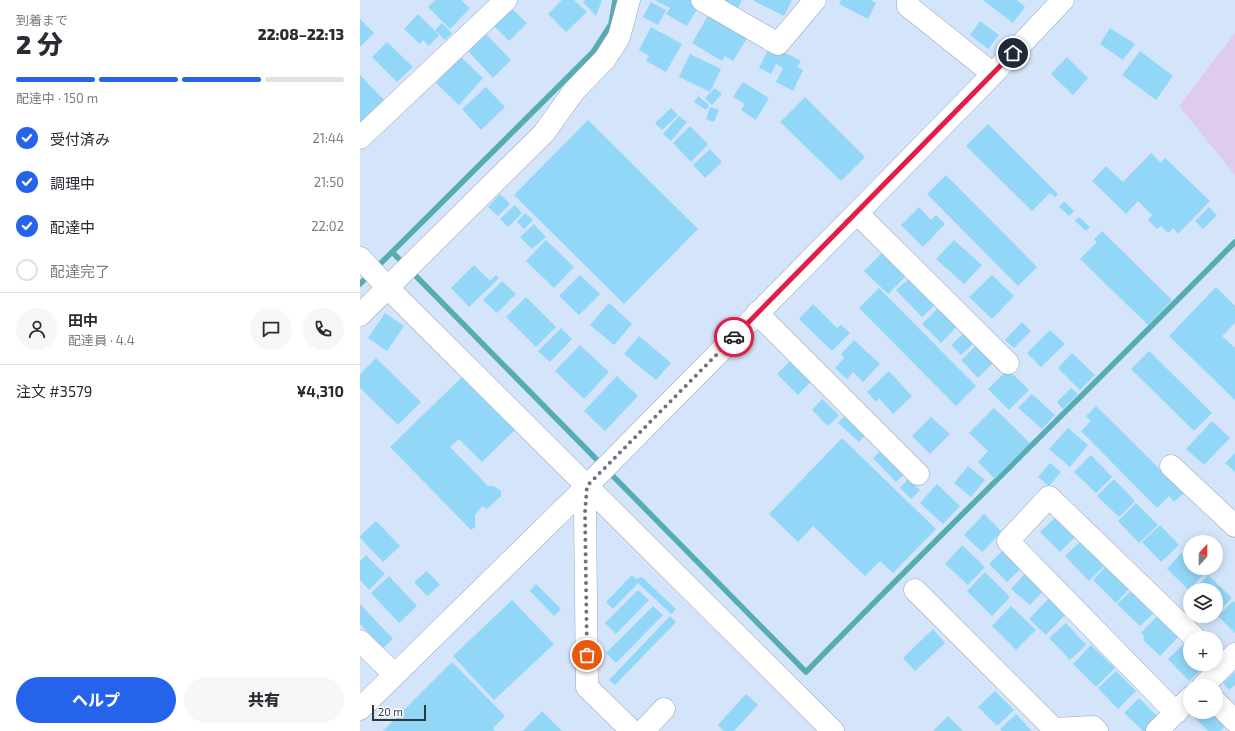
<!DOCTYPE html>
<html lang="ja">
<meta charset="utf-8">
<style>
body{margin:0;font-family:"Exo 2","Noto Sans JP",sans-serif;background:#f7f7f7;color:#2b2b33;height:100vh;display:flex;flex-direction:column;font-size:15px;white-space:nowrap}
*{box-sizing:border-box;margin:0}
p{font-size:13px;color:#7c7c81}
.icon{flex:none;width:22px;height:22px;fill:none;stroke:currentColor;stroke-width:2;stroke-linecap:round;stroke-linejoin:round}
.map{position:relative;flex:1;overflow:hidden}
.drawer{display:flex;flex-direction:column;background:#fff;width:360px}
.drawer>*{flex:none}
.needle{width:26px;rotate:21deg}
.controls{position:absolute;left:823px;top:535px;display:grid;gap:8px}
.controls a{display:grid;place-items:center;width:40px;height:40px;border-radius:50%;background:#fff;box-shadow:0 2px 10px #0003;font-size:20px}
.scale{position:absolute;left:12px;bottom:10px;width:54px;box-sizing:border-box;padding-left:4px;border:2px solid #2f363e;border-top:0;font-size:11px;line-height:14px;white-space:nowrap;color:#2f363e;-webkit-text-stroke:3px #fff;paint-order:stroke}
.pin{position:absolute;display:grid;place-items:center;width:34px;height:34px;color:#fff;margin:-17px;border:2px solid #fff;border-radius:50%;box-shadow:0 1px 4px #0007}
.courier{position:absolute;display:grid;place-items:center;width:40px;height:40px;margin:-20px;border:3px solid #e11d48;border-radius:50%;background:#fff;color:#222;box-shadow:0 1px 5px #0007}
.overview em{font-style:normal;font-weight:800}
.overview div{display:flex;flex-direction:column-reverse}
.overview{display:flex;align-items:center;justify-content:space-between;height:68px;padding:0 16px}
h1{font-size:26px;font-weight:800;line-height:30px}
.bar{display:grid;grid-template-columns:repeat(4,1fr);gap:6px 4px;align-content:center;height:48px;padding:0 16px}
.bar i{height:5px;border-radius:3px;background:#e1e1e2}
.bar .selected{background:#2563eb}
.bar p{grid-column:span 4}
.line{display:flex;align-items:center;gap:10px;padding:0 16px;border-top:1px solid #e1e1e2}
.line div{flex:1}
.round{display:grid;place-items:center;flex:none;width:42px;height:42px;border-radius:21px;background:#f7f7f7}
ol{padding:0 16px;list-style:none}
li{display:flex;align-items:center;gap:12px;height:44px}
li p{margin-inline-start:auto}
li .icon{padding:4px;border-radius:50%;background:#2563eb;color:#fff;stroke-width:4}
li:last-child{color:#7c7c81}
li i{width:22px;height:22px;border:2px solid #e1e1e2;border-radius:50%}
.button{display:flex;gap:8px;margin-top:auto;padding:8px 16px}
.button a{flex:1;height:46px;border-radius:24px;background:#2563eb;color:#fff;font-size:16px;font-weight:800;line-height:46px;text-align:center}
.button a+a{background:#f7f7f7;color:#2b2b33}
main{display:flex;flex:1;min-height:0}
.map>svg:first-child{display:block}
</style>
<main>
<section class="drawer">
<div class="overview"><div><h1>2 分</h1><p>到着まで</p></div><em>22:08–22:13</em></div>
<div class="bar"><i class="selected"></i><i class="selected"></i><i class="selected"></i><i></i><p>配達中 · 150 m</p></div>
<ol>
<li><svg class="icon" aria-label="check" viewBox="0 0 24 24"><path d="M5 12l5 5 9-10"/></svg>受付済み<p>21:44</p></li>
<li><svg class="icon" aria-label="check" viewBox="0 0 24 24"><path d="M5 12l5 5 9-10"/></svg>調理中<p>21:50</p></li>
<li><svg class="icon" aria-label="check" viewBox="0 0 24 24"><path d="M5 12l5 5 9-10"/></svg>配達中<p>22:02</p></li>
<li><i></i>配達完了</li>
</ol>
<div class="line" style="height:72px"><a class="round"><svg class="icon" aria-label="person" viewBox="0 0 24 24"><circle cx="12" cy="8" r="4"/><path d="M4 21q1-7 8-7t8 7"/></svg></a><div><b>田中</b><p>配達員 · 4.4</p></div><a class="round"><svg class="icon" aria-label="chat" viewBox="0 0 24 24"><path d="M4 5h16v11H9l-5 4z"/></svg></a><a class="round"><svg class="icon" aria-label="phone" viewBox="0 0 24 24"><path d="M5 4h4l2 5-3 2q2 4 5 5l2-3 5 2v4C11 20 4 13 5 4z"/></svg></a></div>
<div class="line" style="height:52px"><div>注文 #3579</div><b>¥4,310</b></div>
<div class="button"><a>ヘルプ</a><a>共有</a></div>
</section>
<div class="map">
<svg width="875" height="731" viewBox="0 0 875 731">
<rect width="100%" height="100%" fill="#d4e5fb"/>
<path fill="#e0cbf0" d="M875,33V175L819,106Z"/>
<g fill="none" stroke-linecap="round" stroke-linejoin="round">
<path stroke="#57acb2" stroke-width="5.5" d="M32,252L45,265
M16,268L233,52L251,24L255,0
M51,271L242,465
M0,284L10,274
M248,471L446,672C587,527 733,386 875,242"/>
</g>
<path fill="#92d7f7" d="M75,0H101L110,8L90,29L68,7Z
M202,0H214L227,12L206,32L188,14Z
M225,0H242L236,16L223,2Z
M295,0H336L341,3L327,26L306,14L310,8Z
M363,0H382L378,8Z
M394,0H432L424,16L394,1Z
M481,0H510L516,3L508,19L479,4Z
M623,0H657L665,7L653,23Z
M291,2L306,10L298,25L283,17Z
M149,6L167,23L149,41L132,24Z
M350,12L389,35L373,61L365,56L362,61L332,43Z
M58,14L79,35L69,46L63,40L60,44L44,29Z
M0,19L14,33L0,47Z
M620,21L639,35L628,49L610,35Z
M82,23L92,33L85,40L75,30Z
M291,27L322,44L306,72L286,61L289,56L279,50Z
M750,28L775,44L763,60L740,44Z
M125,33L151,60L133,78L107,50Z
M27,42L53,67L37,82L12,57Z
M410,45L441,61L437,67L443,70L433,91L416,82L423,68L416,64L411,74L399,68Z
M780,51L813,76L796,100L762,75Z
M330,54L361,69L350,92L319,77Z
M100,56L123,78L99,105L76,83Z
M707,57L728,78L713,95L691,74Z
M0,75L25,101L0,125Z
M383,82L409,98L396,120L381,110L385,104L373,97Z
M126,87L145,107L121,130L102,109Z
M355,88L362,94L352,105L345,98Z
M338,96L349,105L346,110L334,102Z
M445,97L505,157L481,181L420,122Z
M350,107L359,110L354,122L346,119Z
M311,108L318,115L302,130L295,123Z
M319,116L327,122L311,141L303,134Z
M228,120L338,229L264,304L154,195Z
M628,124L698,194L695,197L690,193L672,211L606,146Z
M330,126L348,144L331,162L313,143Z
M350,149L362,162L345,178L333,165Z
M791,153L801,163L805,158L850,201L818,234L813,228L808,233L801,226L797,229L788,220L792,215L778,201L766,214L732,181L746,166L763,182Z
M586,175L677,267L658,286L567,194Z
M140,194L150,204L138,216L128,207Z
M704,201L714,211L709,216L699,207Z
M155,205L162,213L148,227L140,219Z
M559,207L571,220L576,215L585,224L563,247L541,225Z
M849,207L857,215L843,229L835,221Z
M165,213L173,220L164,229L157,222Z
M719,217L730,227L726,231L715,221Z
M174,224L186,237L172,249L160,237Z
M742,231L812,300L788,325L720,259L737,242L734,239Z
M186,240L214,267L194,288L166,261Z
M594,240L622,265L604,284L576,259Z
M525,250L548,274L528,294L504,271Z
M114,265L130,281L136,275L139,278L109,307L91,288Z
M220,275L240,294L219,315L199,296Z
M553,275L578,302L562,317L536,290Z
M632,275L654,296L632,319L609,297Z
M142,281L156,294L137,313L123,300Z
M856,287L875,306V323L862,336L875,348V400L809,336Z
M519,288L616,386L596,406L499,308Z
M166,297L196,327L176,347L146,317Z
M249,303L272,324L254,345L230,325Z
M453,304L477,328L481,325L490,333L472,351L439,319Z
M579,307L598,325L581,343L562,324Z
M25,313L44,326L27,351L8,338Z
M662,322L671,331L654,348L645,340Z
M201,328L212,339L190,362L178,351Z
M690,330L705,344L681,367L667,353Z
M606,331L616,341L601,355L591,345Z
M279,336L311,363L296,380L264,354Z
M494,340L520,364L503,382L493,372L487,379L475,368L484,358L481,354Z
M618,344L635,361L618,378L601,360Z
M220,345L249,372L224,399L195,371Z
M789,351L852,413L834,431L771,369Z
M712,353L735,375L720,390L698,368Z
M434,357L455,377L438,395L417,374Z
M16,358L61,402L38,425L0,388V374Z
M648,369L669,390L649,410L628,389Z
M529,371L552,396L533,414L519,398L516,402L507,392Z
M257,376L278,396L245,431L224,411Z
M102,377L155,430L122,462L99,439L90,447L128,486H134L141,491V496L127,509L122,506L115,515V527L111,530L30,447Z
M711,388L718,394L703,409L697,402Z
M672,394L695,415L682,429L658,408Z
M462,399L479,415L468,426L452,410Z
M736,406L824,493L814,502L809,496L797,508L721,431L731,421L726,416Z
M634,408L670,443L635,479L618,462L628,451L609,433Z
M489,412L509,431L499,442L478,423Z
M571,417L590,434L570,454L552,436Z
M852,421L870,438L844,465L826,449Z
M708,428L728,445L710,467L689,449Z
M482,438L576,529L533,573L520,561L505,576L453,526L438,542L409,514Z
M525,446L549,470L536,482L513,458Z
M875,453V472L865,463Z
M731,455L752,477L736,493L714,472Z
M690,463L701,472L689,486L678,477Z
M608,466L625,480L611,497L594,483Z
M548,479L560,490L551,499L540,488Z
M754,479L775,501L759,517L737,496Z
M577,484L600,506L583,524L560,503Z
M776,503L798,525L779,543L758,521Z
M624,514L642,532L622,552L604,535Z
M696,517L715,537L700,552L680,532Z
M16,521L40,546L23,562L0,538V536Z
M800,525L819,545L801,562L782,542Z
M721,541L745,565L729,581L705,556Z
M602,545L625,567L608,585L585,564Z
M644,549L662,567L647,582L629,564Z
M821,553L830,561V568H837L844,574L829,590L807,569Z
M6,555L25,574L9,590L0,580V561Z
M749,563L772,586L756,603L733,580Z
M67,571L80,585L67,596L54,582Z
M667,571L686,588L670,605L651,589Z
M625,572L650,597L632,616L607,591Z
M272,575L276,579L282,577L316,609L311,614L278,583L253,609L246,602Z
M848,575L872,598L856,614V590H833Z
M29,576L57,606L39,623L11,593Z
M176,584L201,609L194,616L170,591Z
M774,588L796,611L780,626L757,604Z
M278,590L289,600L256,634L245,623Z
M689,598L706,614L686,635L669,619Z
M152,600L194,644L134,700L93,656Z
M873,601L875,602V633L858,616Z
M0,604L33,639L23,648L0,624Z
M293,606L303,615L256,663L246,653Z
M651,606L676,630L656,650L632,626Z
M798,615L820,635L800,656L783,640L785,638L781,633Z
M310,616L316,622L255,685L249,680Z
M706,623L726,645L710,660L689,638Z
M573,629L585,643L555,671L543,658Z
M826,642L830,647V664H848L829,681L808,659Z
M731,645L755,668L736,687L713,664Z
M92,662L145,716L133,728L135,731H23Z
M756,671L776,691L758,709L738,688Z
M875,672V685L869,690L863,683Z
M635,691L654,710L637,726L618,707Z
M386,694L398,705L374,731H364L358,725Z
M779,698L799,718L786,731H783L764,713Z
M182,711L202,731H162L164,730Z
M835,712H853L866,725L860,731H848L832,715Z
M656,714L672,731H642L640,729Z
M588,716L603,731H573Z"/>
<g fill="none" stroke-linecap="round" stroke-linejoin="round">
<defs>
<path id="minor" d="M342,0L418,44L455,0
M548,0V6L633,74
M0,138L146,0
M497,213L648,363
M0,258L28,288L473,731
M397,313L558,474
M0,315L184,133L214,91L245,59L259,37L269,0
M811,466L875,526
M227,486L225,512L227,687L272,731
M555,590L694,729L733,727L737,731
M0,641L34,674
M843,686L875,654
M856,702L875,721
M0,709L227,486L497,213L633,74L703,0
M816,713L648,541L689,497L835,638
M283,731L304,709
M797,731L830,698"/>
</defs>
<use href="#minor" stroke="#99a9be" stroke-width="23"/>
<use href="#minor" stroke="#fff" stroke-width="22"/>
</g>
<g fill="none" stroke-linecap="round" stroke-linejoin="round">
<path stroke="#697380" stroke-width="4" stroke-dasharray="0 7.2" d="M227,655L225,512L227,486L374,337"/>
<path stroke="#e11d48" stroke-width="5" d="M374,337L653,53"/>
</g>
</svg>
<div class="controls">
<a><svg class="needle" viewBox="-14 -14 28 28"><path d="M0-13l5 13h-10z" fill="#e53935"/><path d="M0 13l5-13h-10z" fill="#7c7c81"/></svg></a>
<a><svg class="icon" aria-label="layers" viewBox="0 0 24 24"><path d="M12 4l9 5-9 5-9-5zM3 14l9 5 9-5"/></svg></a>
<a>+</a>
<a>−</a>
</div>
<div class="scale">20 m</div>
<div class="pin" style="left:227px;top:655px;background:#ea580c"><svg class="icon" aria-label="bag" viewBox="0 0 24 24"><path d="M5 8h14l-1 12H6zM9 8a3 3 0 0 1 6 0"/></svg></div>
<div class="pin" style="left:653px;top:53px;background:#1f2937"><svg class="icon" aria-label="home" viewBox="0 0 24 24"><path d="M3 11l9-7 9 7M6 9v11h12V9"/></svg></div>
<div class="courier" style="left:374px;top:337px"><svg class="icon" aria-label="car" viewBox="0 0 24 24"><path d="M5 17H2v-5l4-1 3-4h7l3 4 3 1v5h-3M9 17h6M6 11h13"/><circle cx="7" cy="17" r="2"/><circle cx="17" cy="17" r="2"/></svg></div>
</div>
</main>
